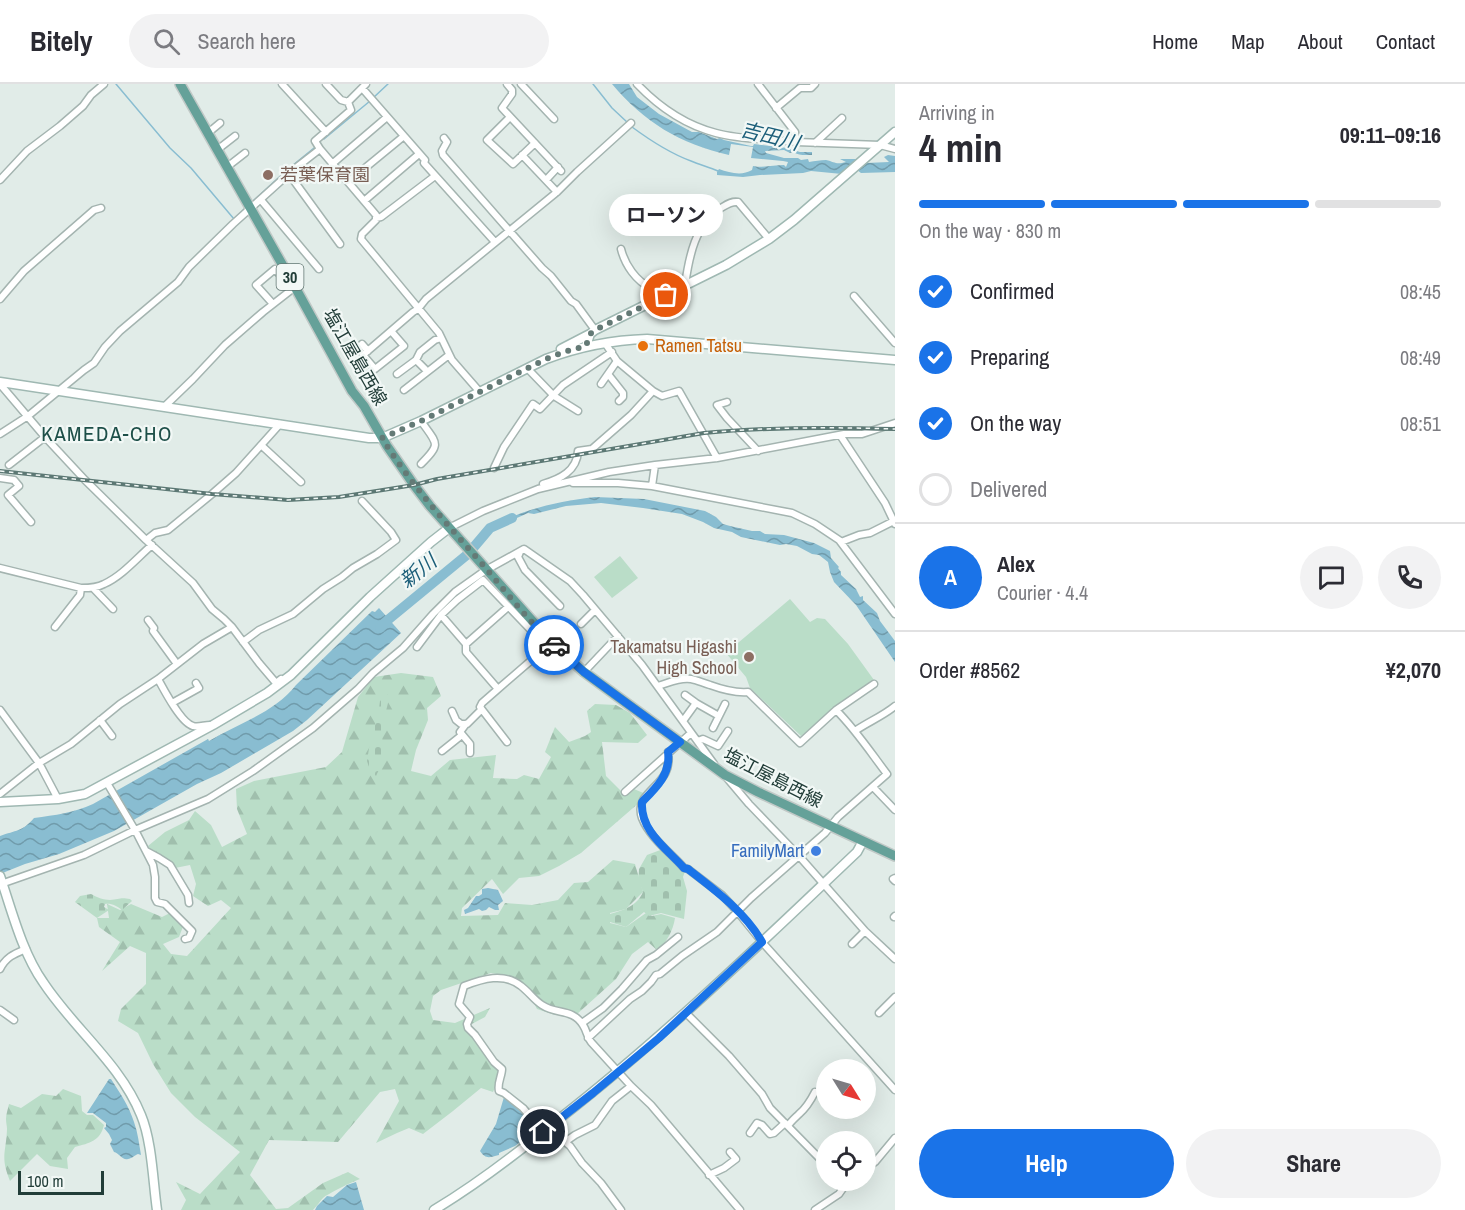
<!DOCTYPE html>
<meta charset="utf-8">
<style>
body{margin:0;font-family:"Archivo Narrow","Noto Sans JP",sans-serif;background:#f2f2f3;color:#2b2b33;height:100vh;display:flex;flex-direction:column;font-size:22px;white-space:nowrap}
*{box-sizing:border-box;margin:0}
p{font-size:20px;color:#7c7c81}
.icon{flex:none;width:33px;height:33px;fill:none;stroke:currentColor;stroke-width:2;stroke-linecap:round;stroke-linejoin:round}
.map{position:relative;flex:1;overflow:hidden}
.details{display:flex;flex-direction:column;background:#fff;width:570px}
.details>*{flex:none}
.needle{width:39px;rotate:127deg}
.fabs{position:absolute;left:816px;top:975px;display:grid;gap:12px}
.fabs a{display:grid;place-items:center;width:60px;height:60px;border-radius:50%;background:#fff;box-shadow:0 6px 24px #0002;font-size:30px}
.scale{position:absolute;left:18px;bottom:15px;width:86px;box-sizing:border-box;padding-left:6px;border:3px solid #213d38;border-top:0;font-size:16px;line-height:21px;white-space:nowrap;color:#213d38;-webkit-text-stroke:4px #f2f8f6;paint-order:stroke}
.pin{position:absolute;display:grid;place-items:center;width:51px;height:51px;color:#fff;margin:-26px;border:3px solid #fff;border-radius:50%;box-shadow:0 2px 6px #0007}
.courier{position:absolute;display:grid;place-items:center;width:60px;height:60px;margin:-30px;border:4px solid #1a73e8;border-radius:50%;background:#fff;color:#222;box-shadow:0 2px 8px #0007}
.bubble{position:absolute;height:42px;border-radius:21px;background:#fff;box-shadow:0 6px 24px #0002;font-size:20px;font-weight:700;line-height:42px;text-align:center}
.head em{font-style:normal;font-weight:700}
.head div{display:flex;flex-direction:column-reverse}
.head{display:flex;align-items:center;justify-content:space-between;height:102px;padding:0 24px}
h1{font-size:39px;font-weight:700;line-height:45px}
.bar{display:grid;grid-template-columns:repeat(4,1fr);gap:9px 6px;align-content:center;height:72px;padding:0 24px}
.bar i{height:8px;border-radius:4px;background:#e1e1e2}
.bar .active{background:#1a73e8}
.bar p{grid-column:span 4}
.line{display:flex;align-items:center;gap:15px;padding:0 24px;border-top:2px solid #e1e1e2}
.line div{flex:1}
.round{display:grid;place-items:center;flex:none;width:63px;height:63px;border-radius:32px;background:#f2f2f3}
ol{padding:0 24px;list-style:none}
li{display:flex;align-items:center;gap:18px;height:66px}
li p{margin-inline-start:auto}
li .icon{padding:6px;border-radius:50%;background:#1a73e8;color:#fff;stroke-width:4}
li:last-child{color:#7c7c81}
li i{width:33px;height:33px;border:3px solid #e1e1e2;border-radius:50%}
.button{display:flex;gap:12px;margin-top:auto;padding:12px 24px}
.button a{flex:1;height:69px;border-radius:36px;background:#1a73e8;color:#fff;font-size:24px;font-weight:700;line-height:69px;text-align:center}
.button a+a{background:#f2f2f3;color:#2b2b33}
header{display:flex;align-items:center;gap:36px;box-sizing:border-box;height:84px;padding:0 30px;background:#fff;border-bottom:2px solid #e1e1e2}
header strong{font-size:28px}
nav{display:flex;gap:33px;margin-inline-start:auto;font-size:21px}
.search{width:420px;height:54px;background:#f2f2f3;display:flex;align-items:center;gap:15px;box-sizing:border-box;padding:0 21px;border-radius:33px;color:#7c7c81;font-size:22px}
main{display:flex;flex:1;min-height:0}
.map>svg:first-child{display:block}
</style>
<header>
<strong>Bitely</strong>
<div class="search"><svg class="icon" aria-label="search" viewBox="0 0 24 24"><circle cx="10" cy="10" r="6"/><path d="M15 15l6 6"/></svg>Search here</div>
<nav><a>Home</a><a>Map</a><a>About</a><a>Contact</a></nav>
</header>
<main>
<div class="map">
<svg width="895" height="1126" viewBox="0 0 895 1126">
<defs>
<pattern id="forest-firs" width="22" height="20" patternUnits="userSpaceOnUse" patternTransform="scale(1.5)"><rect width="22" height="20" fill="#baddc8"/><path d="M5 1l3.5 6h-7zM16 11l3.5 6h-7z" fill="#a0bfad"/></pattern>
<pattern id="cemetery-stones" width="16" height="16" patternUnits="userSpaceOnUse" patternTransform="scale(1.5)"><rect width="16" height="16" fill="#baddc8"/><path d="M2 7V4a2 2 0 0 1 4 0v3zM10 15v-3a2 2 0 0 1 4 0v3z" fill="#a0bfad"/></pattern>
<pattern id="water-waves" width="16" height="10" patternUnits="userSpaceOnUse" patternTransform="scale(1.5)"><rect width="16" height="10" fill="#89bdd1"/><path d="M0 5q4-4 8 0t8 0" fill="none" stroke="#709bab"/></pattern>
</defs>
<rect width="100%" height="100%" fill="#e1ece8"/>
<path fill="url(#forest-firs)" d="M401,589L433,593L441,612L427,624L428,636L416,666L411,687L431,692L450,676L496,671L493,694L517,695L524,691L539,695L551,673L545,668L555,643L569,658L585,652L591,648L587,627L595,620L616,621L630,629L647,651L638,659L602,658L606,692L624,710L634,705L648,711L581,769L559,782L539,792L519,794L503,810L492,795L462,824L461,832L498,831L505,819L532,821L558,816L574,799L588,798L613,776L635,780L643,808L626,825L610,829V839L626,843L646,829L652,832L661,830L675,834C673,847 667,857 658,867L648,858L632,870L616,895L576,931H555L537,925L529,910L511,893L491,889L441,906L433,912L430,927L433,936L455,939L490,924L485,933L468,942L501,990L493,1008L481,1004L453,1027L423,1050L409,1044L397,1049L376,1059L399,1017L395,1005L380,1008L338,1058L269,1056L250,1091L276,1125L288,1124L323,1099L348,1088L360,1095C354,1097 327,1110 323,1114C320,1117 317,1122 313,1126H181L186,1116L176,1098L200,1110L240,1068L195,1033L171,1009L153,980L138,949L118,937L121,925L146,900V869L130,862L102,887L120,858L99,843L97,834H109L107,820L120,826L131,820L162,833L170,829L184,840L179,853L163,860L171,870L187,872L231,824L221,816L208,822L193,812L196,800L190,781L175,784L162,772L153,769L148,762L165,748L189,736L195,727L211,741L222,763L247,750L237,725L236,705L254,697L326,683L342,668L358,613L374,593Z
M63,1005L81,1012L82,1027L87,1031H93L104,1041C100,1057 90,1059 75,1063L67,1074L68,1085L50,1082L37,1070L10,1097C0,1072 6,1070 7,1045C7,1042 6,1039 6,1035C6,1030 8,1025 9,1020L21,1024L42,1010L56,1012Z"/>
<path fill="url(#cemetery-stones)" d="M387,610L389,615L383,639L382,652L384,675L376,692L369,683L367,677L370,658V651L374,645L378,632L380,617Z
M663,765L685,787L683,793L687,807L684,835L661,829L649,832L644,828L626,843L610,838V830C624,826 637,822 643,808L638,795L639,785L647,771Z
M91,810C96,813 104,816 110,816C119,815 121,813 130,815L132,817L122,826C117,822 111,819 105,820L104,823L109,826L97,834L75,818L80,812Z"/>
<path fill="#baddc8" d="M620,472L638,494L612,514L594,493Z
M790,515L810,538L817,534L825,535L848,560L874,596L838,622L801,652L750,604L746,593L726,569Z"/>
<path fill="url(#water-waves)" d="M612,0H629L637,13L659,30L692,48H699L717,55L720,54L724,56L751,62H753L754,60L787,64L800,68H812V71C806,71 799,72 793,68L790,69L784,66L765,67L766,69L784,74H798L801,76L808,75L809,78C815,77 820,76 826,76C835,78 836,81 846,78L840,75H858L866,79L889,78L884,73L888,71L895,72V88L861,89L857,86L842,90L811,87L803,89L760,91L743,93L717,91V88L719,85C730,89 742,92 752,86L753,82C760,84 774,81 784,81L786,83L788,78L783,77L751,74L753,63L731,60L729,71C680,60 644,38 612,0Z
M595,413L644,415L705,427L716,433L723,440L730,442L752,447H760L765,450L784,451L814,459L830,467L831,474L839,483L838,484L841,488V491L856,505L860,513L863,512V516L877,529L880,537L895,557V578L856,521L834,498L830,488L828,478L819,471L812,470L797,462L786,460L780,461L741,453L732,448L714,444L703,438L682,430L643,424L601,419L566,422L534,430L528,429L499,442L501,438C531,423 562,417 595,413Z
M379,524L401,549L307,636L293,647L221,689L197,700L114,747L59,770L25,780L0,790V752C16,746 22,748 34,734C55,731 74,729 93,720L208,655L209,657C239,639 274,629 296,601L372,527L375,528Z
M488,804L498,806L503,817L498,821L499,826H495L489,823L486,826L482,827L479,825L465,830L464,826L468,824L476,812H479L482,810V805Z
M109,995H111C120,1009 129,1022 134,1038C138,1049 139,1060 141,1071L138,1070C135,1071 131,1075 128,1075C123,1077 119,1069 114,1068L110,1060L112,1056L109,1050L104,1044L106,1043V1039L93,1029H87Z
M504,1013L521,1028L536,1046L515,1062L499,1069V1071C490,1073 486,1076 480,1067L496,1040Z
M356,1098L364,1126H315L317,1122L327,1112L333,1113L347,1101Z"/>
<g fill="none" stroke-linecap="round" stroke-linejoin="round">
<path stroke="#89bdd1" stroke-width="1.5" d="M116,0L170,64L191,84L234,135
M593,0L612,24L628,39
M373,14L388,0
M632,43C651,57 669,69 691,77C700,81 709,83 718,87
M324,55L370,17
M252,118L287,86L314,64
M237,133L246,123"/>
<path stroke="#89bdd1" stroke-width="10" d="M380,544L389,535L468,470L490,444L512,434"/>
<defs>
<path id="street" d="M282,0L326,48
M326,0L341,16L348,18
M507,0L512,6V10L502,24L561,87
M521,0L554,35
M637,0C659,23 685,41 716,49C742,56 770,55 796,58
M758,0L795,48L796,58L880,61L895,65
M362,4L425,76L424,79L495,158
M776,24L800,4H811L815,0
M510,33L487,56L513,80L535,59
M208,49L220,39
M444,54L447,58L442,67L443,71L542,184L551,192L571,217L576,220L595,246
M815,59L842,34
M320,65L315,57L351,26L348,18L366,0
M217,66L235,52
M522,71L557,108
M332,80L387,33
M227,83L245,69
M289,90L340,160
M0,96L27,67L60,42L83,22L91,11L104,0
M546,96L558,83
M348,98L404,52
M261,116L319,185
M364,117L419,70
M376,134L381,133L435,92
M621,165C625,181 636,197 651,204L660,199L666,211
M685,201C689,173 695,140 721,124C726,121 731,117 738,118L769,155
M854,212L895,259
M0,215L24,187L94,126L101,124
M273,220L256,201L275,185L292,205
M391,247L404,262L375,285L363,271L413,228L418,225L426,215L557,108L577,88L631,39
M605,259L617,277L653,307L662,312L679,307L717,374
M362,260L368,267
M416,276L425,285
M527,284L554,312L578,327
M397,290L416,276L420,268L435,256L441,254
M608,290L623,309V313L619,317
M0,300L45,353L85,396L146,456L193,499L212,525L224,535L232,543L259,579L276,599L281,595
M601,300L617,277
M404,306L449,271
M727,318L717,321L727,334L758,367
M164,323L193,295L225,261L263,228L295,203
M421,337C437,360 442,359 421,380
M0,350L28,332L84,286L94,279L105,263L120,247L178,198L189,183L233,140L293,86L320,65L376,131V136L362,150L361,155L439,249L452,276L479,307
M840,351L885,419L895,440
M261,361L301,398
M9,381L45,353
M494,384L504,363L533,320L540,325L563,301L612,268
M0,394L14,396L19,402L8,411L31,438
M573,399H618L652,402L792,429L815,440L839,456L895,530
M543,400C560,395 577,387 578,367L592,365L631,331L653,307
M652,402L655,381
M449,444L483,427L538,405L609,388L655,381L717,374L844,350H862L895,339
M146,456L155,449L168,446L212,410L236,389L280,340
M841,458L859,451L870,449L894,437
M520,468L518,473L525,486L560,522
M0,484L81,504C89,504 97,504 104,500C122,492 137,474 152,461
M93,504L113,525
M441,531L466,560V568L498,605L549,561
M148,536L154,544L153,547L177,580
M581,540L595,526
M55,543L80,511L81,504
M243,558L259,546L293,530L323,505L342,493L353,484L377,470L396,456L391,448L362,417
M466,560L508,523
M417,563L441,531L457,516L483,496L547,563
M584,588L618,552
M158,595C164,606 181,639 193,642C199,644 206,640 212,641
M658,602C669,599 679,593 691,595C697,596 703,599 710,601C721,605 736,609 748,608L800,659L836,626L874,600
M498,605L482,619L480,623L507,658
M685,611L696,619L719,632
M172,619L199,604L196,599
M0,626L39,679L58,715
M452,627L456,636L461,640H467L481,626
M100,636L112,652
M683,637L696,619
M466,640L460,648L470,660V669
M713,644L725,620
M855,647C868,638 883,632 895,622
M698,657L703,655L718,662L728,647
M442,667L462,651
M668,668C672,693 655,699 643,716C640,721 640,729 642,734C650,754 671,769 684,784L688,785L722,811L737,827L762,858L895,1006
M727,694L749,720L799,772L865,847L895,875
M107,699L135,746L153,781L155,793V814L157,818L165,820L192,847L189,854L185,855
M873,703L895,726
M625,708L691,649
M0,710L39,679L71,660L120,620L158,595L203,560L232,543
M146,767L159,774L170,781L188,811L189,819
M895,794L893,795L895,797
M1,800L84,771L135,746L208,715L253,687L313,644L358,605L373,589L403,564L433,530L455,508L486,486L524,465L570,497L583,511L642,581L714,680
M894,833L895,832
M852,860L865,847
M0,885C6,873 14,870 26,865
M0,926L14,936
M686,929L729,972L762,1010L770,1024L826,1081
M879,929L895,913
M582,939L603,924L622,905L647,876L656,871L678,853
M588,954L630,915L642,907L651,898L656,891L660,890L682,872L717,848L751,814L825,749L838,733L887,690C871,669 856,646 836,626
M788,1042C791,1037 795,1034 799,1030C806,1024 811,1016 815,1008
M750,1049L757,1039L762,1041L770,1050L774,1049L785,1039
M565,1058L575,1051L595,1041L612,1017L631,1002
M866,1085L875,1078L895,1054
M709,1091L724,1084L736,1075L730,1068
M621,1126L601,1099L582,1079L570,1062L565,1058L543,1048L523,1024L504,1009L499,1007C497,999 502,992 502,985L494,978L475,951L468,944L467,940L470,933L459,920L464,902C482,895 504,888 521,902C529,908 534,916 542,921C557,931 572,924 583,941C587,947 587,953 591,958L631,1002L651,1021L740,1126
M815,1126L839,1110L846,1100L851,1096"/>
<path id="secondary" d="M586,262L590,250L595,246L726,181L769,155L794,136L895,48
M561,265L590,250
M0,298L369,354H382L421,337L546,275C578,263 611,256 647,255L895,276
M0,718L58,715L85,710L213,641L267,609L291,591L370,513L431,458L449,444
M0,792C12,827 22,868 43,898C73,944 120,979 141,1031C152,1057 153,1098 157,1126
M434,1126C479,1099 519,1068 559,1035C664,953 760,860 857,768L863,757"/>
<path id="primary" d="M180,0L295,203L352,307L364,322L387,362L414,401L430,422L552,559L584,588L725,691L758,708L895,772"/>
</defs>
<use href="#street" stroke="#a4b4b0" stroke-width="9"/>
<use href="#secondary" stroke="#9fb8b2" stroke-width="11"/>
<use href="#primary" stroke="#c1c9c7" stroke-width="12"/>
<use href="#street" stroke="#fff" stroke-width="6"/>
<use href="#secondary" stroke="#fff" stroke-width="8"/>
<use href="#primary" stroke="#65a199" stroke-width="9"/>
<defs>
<path id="rail" d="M0,387L212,410L288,416L339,413L414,401L437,395L704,349C767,343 831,343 895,345"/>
</defs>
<use href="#rail" stroke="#5c7874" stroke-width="4"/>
<use href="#rail" stroke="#f2f8f6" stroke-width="1.5" stroke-dasharray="4.5" stroke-linecap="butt"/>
</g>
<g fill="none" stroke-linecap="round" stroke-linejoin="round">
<path stroke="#647a76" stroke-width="6" stroke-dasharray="0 10.8" d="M554,561C528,536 506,508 483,481C447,440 411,401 382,354L421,337L546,275L564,268L586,262L590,250L595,246L666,211"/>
<path stroke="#1a73e8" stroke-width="8" d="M543,1048L593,1009L659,954L762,858C746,829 714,805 688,785L684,784C667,765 640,747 642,718C656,704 671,690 668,668L680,658L584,588L554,561"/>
</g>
<g fill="#8d6e63" stroke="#f2f8f6" stroke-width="2">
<circle cx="268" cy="91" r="6"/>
<circle cx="749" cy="573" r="6"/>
</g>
<circle fill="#e8710a" stroke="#f2f8f6" stroke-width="2" cx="643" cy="262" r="6"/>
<circle fill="#3f7fe0" stroke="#f2f8f6" stroke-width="2" cx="816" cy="767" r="6"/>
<g text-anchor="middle" stroke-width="4.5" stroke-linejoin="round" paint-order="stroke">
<rect fill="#f2f8f6" stroke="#607571" stroke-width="1.5" x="276.5" y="180" width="27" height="26" rx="4.5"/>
<g font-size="16" font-weight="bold" fill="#213d38">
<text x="290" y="199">30</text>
</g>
<g font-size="18" fill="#785e54" stroke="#f2f8f6" text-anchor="start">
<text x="280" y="97">若葉保育園</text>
<text x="737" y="569" text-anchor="end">Takamatsu Higashi<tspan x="737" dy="21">High School</tspan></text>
</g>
<g font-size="18" fill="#c56008" stroke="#f2f8f6" text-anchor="start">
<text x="655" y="268">Ramen Tatsu</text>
</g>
<g font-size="18" fill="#213d38" stroke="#f2f8f6">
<text transform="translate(355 273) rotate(60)" y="6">塩江屋島西線</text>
<text transform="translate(773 694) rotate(27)" y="6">塩江屋島西線</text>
</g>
<g font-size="18" fill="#366cbe" stroke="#f2f8f6" text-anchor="end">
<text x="804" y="773">FamilyMart</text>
</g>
<g font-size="20" font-style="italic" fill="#1b5e79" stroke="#f2f8f6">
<text transform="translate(770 52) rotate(14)" y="7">吉田川</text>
<text transform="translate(418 487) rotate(-39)" y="7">新川</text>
</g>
<g font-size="21" letter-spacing="1.5" fill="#1d4f48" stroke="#f2f8f6">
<text x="107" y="357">KAMEDA-CHO</text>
</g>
</g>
</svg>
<div class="fabs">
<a><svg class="needle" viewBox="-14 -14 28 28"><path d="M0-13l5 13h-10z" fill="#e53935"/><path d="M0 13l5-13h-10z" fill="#7c7c81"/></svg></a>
<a><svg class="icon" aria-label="locate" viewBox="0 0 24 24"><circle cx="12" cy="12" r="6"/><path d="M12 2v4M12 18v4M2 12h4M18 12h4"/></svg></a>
</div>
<div class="scale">100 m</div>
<div class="pin" style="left:666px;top:211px;background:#ea580c"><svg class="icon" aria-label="bag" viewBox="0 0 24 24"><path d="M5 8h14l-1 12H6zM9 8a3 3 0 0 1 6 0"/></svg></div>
<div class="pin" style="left:543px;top:1048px;background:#1f2937"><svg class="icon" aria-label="home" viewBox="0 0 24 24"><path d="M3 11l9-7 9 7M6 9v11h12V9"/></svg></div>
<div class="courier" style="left:554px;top:561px"><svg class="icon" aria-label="car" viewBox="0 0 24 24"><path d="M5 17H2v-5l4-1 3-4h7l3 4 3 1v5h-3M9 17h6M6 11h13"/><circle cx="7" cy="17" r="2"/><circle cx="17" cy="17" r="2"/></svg></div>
<div class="bubble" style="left:609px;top:110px;width:114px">ローソン</div>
</div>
<section class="details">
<div class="head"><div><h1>4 min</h1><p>Arriving in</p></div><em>09:11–09:16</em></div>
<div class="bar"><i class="active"></i><i class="active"></i><i class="active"></i><i></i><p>On the way · 830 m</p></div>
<ol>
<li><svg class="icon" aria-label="check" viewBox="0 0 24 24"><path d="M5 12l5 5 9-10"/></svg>Confirmed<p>08:45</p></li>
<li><svg class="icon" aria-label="check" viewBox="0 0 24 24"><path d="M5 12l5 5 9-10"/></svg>Preparing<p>08:49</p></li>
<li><svg class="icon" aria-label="check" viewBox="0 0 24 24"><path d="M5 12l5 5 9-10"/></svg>On the way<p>08:51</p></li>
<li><i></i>Delivered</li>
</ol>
<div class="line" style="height:108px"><b class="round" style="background:#1a73e8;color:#fff">A</b><div><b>Alex</b><p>Courier · 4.4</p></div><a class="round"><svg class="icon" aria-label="chat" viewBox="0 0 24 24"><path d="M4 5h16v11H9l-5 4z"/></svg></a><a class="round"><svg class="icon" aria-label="phone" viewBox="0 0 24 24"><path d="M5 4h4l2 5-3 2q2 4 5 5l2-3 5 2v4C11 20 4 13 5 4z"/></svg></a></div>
<div class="line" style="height:78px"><div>Order #8562</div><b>¥2,070</b></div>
<div class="button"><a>Help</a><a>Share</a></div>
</section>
</main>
